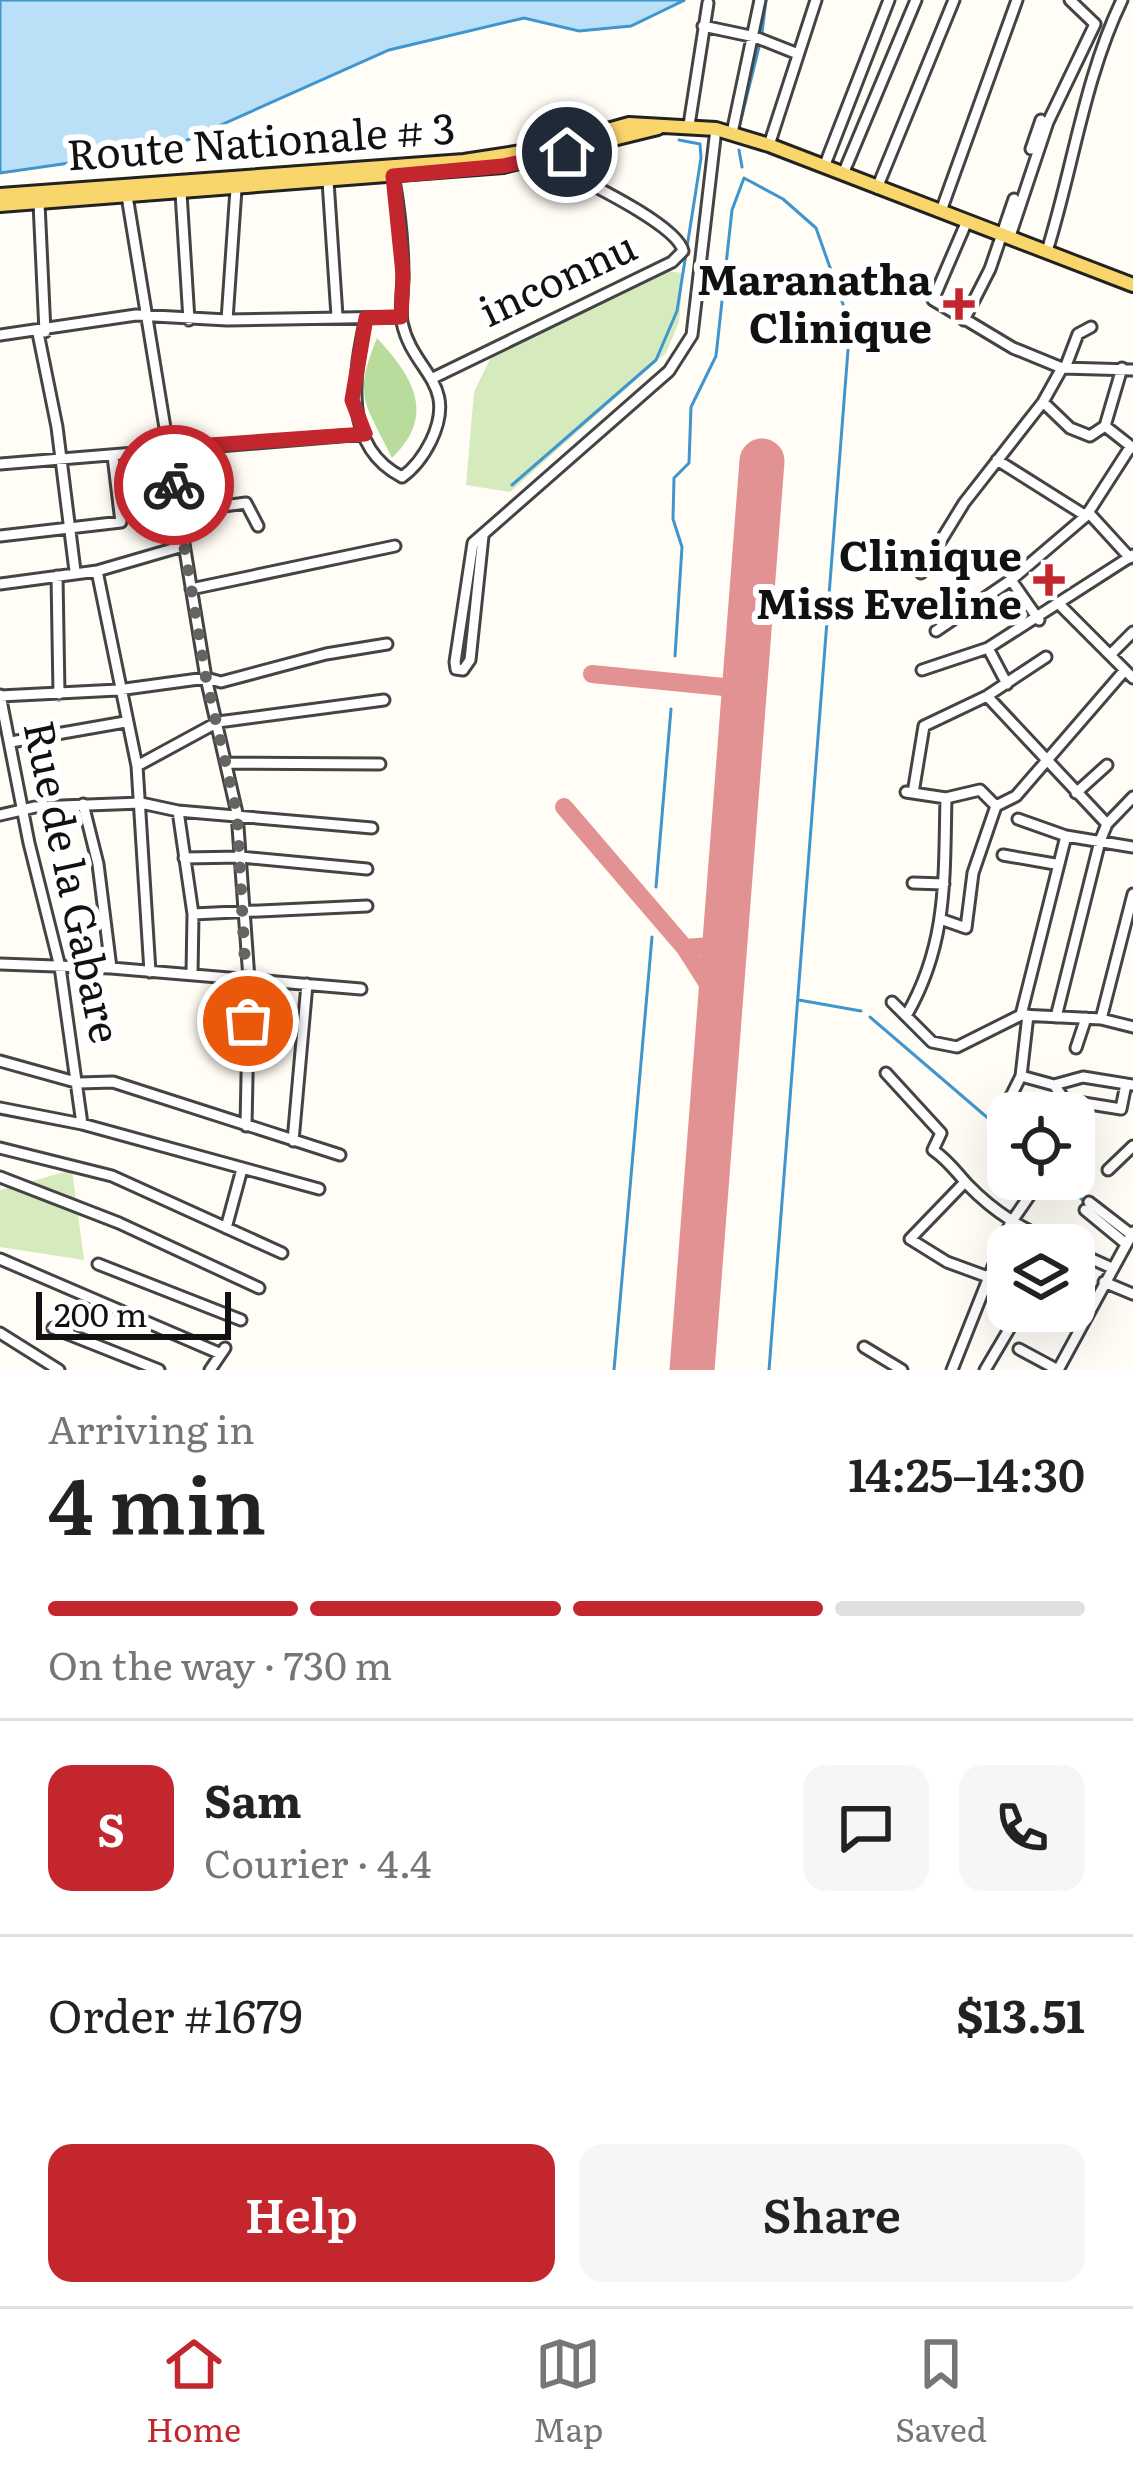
<!DOCTYPE html>
<meta charset="utf-8">
<style>
body{margin:0;font-family:Literata,serif;background:#f6f6f6;color:#222;height:100vh;display:flex;flex-direction:column;font-size:45px;white-space:nowrap}
*{box-sizing:border-box;margin:0}
p{font-size:39px;color:#767676}
.icon{flex:none;width:66px;height:66px;fill:none;stroke:currentColor;stroke-width:2;stroke-linecap:round;stroke-linejoin:round}
.map{position:relative;height:1370px;overflow:hidden}
.side{display:flex;flex-direction:column;background:#fff;flex:1}
.side>*{flex:none}
.buttons{position:absolute;left:987px;top:1092px;display:grid;gap:24px}
.buttons a{display:grid;place-items:center;width:108px;height:108px;border-radius:24px;background:#fff;box-shadow:0 12px 48px #0002;font-size:60px}
.scale{position:absolute;left:36px;bottom:30px;width:195px;box-sizing:border-box;padding-left:12px;border:6px solid #111;border-top:0;font-size:33px;line-height:42px;white-space:nowrap;color:#111;-webkit-text-stroke:9px #fff;paint-order:stroke}
.pin{position:absolute;display:grid;place-items:center;width:102px;height:102px;color:#fff;margin:-51px;border:6px solid #fff;border-radius:50%;box-shadow:0 3px 12px #0007}
.courier{position:absolute;display:grid;place-items:center;width:120px;height:120px;margin:-60px;border:9px solid #c4262e;border-radius:50%;background:#fff;color:#222;box-shadow:0 3px 15px #0007}
.headline em{font-style:normal;font-weight:600}
.headline div{display:flex;flex-direction:column-reverse}
.headline{display:flex;align-items:center;justify-content:space-between;height:204px;padding:0 48px}
h1{font-size:78px;font-weight:600;line-height:90px}
.bar{display:grid;grid-template-columns:repeat(4,1fr);gap:18px 12px;align-content:center;height:144px;padding:0 48px}
.bar i{height:15px;border-radius:9px;background:#e0e0e0}
.bar .on{background:#c4262e}
.bar p{grid-column:span 4}
.line{display:flex;align-items:center;gap:30px;padding:0 48px;border-top:3px solid #e0e0e0}
.line div{flex:1}
.round{display:grid;place-items:center;flex:none;width:126px;height:126px;border-radius:24px;background:#f6f6f6}
.button{display:flex;gap:24px;margin-top:auto;padding:24px 48px}
.button a{flex:1;height:138px;border-radius:24px;background:#c4262e;color:#fff;font-size:48px;font-weight:600;line-height:138px;text-align:center}
.button a+a{background:#f6f6f6;color:#222}
.tabs{display:flex;justify-content:space-around;align-items:center;height:168px;border-top:3px solid #e0e0e0;background:#fff;font-size:33px;color:#767676}
.tabs a{display:grid;justify-items:center;gap:6px}
.tabs .on{color:#c4262e}
.map>svg:first-child{display:block}
</style>
<div class="map">
<svg width="1133" height="1370" viewBox="0 0 1133 1370">
<rect width="100%" height="100%" fill="#fffdf5"/>
<path fill="#d5ebbd" d="M659,270L683,273L679,322L666,353L510,492L466,485L474,392L491,357Z
M72,1170L84,1260L0,1247V1190Z"/>
<path fill="#b9dc9c" d="M377,338C413,377 437,415 392,458C366,403 352,398 377,338Z"/>
<path fill="#b9e0f7" stroke="#3f96cf" stroke-width="3" d="M0,0H685L631,26L579,31L524,18L389,50L167,149L0,173Z"/>
<g fill="none" stroke-linecap="round" stroke-linejoin="round">
<path stroke="#3f96cf" stroke-width="3" d="M762,33L766,0
M739,128L760,43
M739,150L742,167
M512,485L656,360L677,311L701,158L700,144L679,140
M675,656L682,547L673,519L674,478L689,463L691,407L716,356L732,210L744,178L783,199L816,228L850,324L769,1370
M656,887L671,709
M799,1000L861,1011
M870,1017L996,1125
M1058,1179L1084,1201
M1109,1223L1125,1237
M614,1370L652,937"/>
<path stroke="#e29292" stroke-width="18" d="M592,674L724,687L735,683L746,668
M724,687L737,694L743,710
M564,807L685,948L720,1003
M685,948L711,946L726,931"/>
<path stroke="#e29292" stroke-width="45" d="M692,1370L762,461"/>
<defs>
<path id="minor" d="M703,26L755,37L798,54
M689,125L708,3
M732,133L760,0
M769,145L816,0
M1031,149L1041,120
M824,167L889,0
M843,174L916,0
M328,181L337,316
M877,188L954,0
M181,193L189,320
M127,196L206,678L237,813L249,979L246,1126
M39,203L45,332
M941,211L1017,0
M967,221L933,300L1013,348L1062,368L1133,370
M1010,236L1048,122L1095,24L1070,0
M1047,251C1073,168 1084,79 1122,0
M366,318C354,372 341,446 402,477C415,468 424,455 431,441C459,382 412,372 402,322C400,307 403,291 403,276C403,242 399,207 393,174
M227,320L236,189
M964,320L990,269L1014,199
M38,333L57,427L75,571
M0,335L136,315L227,320L401,317
M1065,368L1078,334L1091,327
M433,378L672,262L683,251C677,223 571,175 542,159
M1043,402L1070,428L1090,436L1105,426L1122,368
M1105,426L1133,448
M997,460L1086,516
M0,464L365,434
M179,512L246,503L258,526
M1088,512L1130,558
M0,536L121,522L113,456
M97,571L137,766L150,972
M921,573L964,503L1043,402L1062,368
M57,576L59,694
M1011,580L1039,620
M0,584L97,571L183,546
M191,589L395,546
M1060,605L1133,678
M936,631L1011,580L1086,516L1131,446
M988,648L1007,684
M1110,655L1133,632
M463,670L456,669L455,662L473,543L669,371L692,335L716,129
M463,670L470,660L483,536
M922,670L988,648L1133,555
M0,695L29,843L60,967L82,1124L319,1189
M0,696L118,690L206,678L221,682L326,654L387,644
M987,696L1107,824
M11,742L125,722
M228,763L380,764
M137,766L218,722L384,700
M906,792L946,798
M913,793L924,726L987,696L1046,657
M1076,793L1107,765
M83,804L98,864L111,968L361,989
M178,811L193,914L192,974
M0,815L35,807L141,803L178,811L372,828
M1018,819L1066,836L1133,847
M1003,855L1055,864
M184,858L241,857L367,869
M913,883L944,884
M193,914L367,906
M943,920L966,928L973,873L996,806L1016,796L1125,670
M0,964L111,968
M892,1002L932,1042L957,1047L1021,1015L1101,1019L1133,1027
M1021,1015L1066,836
M906,1016C948,944 944,878 946,798L980,790L996,806
M1056,1017L1100,841L1107,824L1133,797
M1101,1019L1133,894
M1076,1048L1086,1018
M0,1061L79,1083L113,1082L340,1155
M886,1073L941,1133L933,1150C948,1160 956,1172 968,1185C996,1214 1023,1229 1059,1245
M1021,1076L1054,1085L1083,1077L1133,1085
M1054,1085L1065,1100L1121,1109L1126,1084
M0,1108L82,1124
M1008,1138L995,1128L1021,1076L1028,1015
M293,1141L307,984
M0,1148L112,1176L282,1253
M1108,1170L1133,1146
M0,1177L119,1223L259,1288
M965,1182L910,1239L947,1262L988,1277
M1089,1202L1133,1236
M1085,1210L1125,1243
M226,1228L242,1169
M1074,1251L1112,1268
M0,1259L221,1354
M98,1264L241,1320
M1104,1282L1133,1294
M53,1328L159,1370
M0,1333L59,1370
M864,1347L902,1370
M1019,1349L1058,1370
M210,1370L225,1348
M952,1370L1010,1224L1041,1179
M985,1370L1011,1326
M1058,1370L1133,1232"/>
<path id="major" d="M0,195L464,161L540,149L629,124L716,129L769,145L1133,285
M0,205L503,166L658,128"/>
</defs>
<use href="#minor" stroke="#444" stroke-width="15"/>
<use href="#major" stroke="#222" stroke-width="18"/>
<use href="#minor" stroke="#fff" stroke-width="9"/>
<use href="#major" stroke="#f9d66b" stroke-width="12"/>
</g>
<g fill="none" stroke-linecap="round" stroke-linejoin="round">
<path stroke="#646461" stroke-width="12" stroke-dasharray="0 21.6" d="M174,485L206,678L237,813L248,1021"/>
<path stroke="#c4262e" stroke-width="15" d="M174,485L167,448L365,434L352,400L366,318L401,317L403,274L393,176L503,166L567,152"/>
</g>
<g fill="#c4262e" stroke="#fff" stroke-width="4.5">
<path d="M953 286h12v12h12v12h-12v12h-12v-12h-12v-12h12z"/>
<path d="M1043 562h12v12h12v12h-12v12h-12v-12h-12v-12h12z"/>
</g>
<g text-anchor="middle" stroke-width="12" stroke-linejoin="round" paint-order="stroke">
<g font-size="42" fill="#111" stroke="#fff">
<text transform="translate(261 142) rotate(-4)" y="15">Route Nationale # 3</text>
<text transform="translate(558 279) rotate(-25)" y="15">inconnu</text>
<text transform="translate(72 882) rotate(78)" y="15">Rue de la Gabare</text>
</g>
<g font-size="42" font-weight="bold" fill="#111" stroke="#fff" text-anchor="end">
<text x="932" y="295">Maranatha<tspan x="932" dy="48">Clinique</tspan></text>
<text x="1022" y="571">Clinique<tspan x="1022" dy="48">Miss Eveline</tspan></text>
</g>
</g>
</svg>
<div class="buttons">
<a><svg class="icon" aria-label="locate" viewBox="0 0 24 24"><circle cx="12" cy="12" r="6"/><path d="M12 2v4M12 18v4M2 12h4M18 12h4"/></svg></a>
<a><svg class="icon" aria-label="layers" viewBox="0 0 24 24"><path d="M12 4l9 5-9 5-9-5zM3 14l9 5 9-5"/></svg></a>
</div>
<div class="scale">200 m</div>
<div class="pin" style="left:248px;top:1021px;background:#ea580c"><svg class="icon" aria-label="bag" viewBox="0 0 24 24"><path d="M5 8h14l-1 12H6zM9 8a3 3 0 0 1 6 0"/></svg></div>
<div class="pin" style="left:567px;top:152px;background:#1f2937"><svg class="icon" aria-label="home" viewBox="0 0 24 24"><path d="M3 11l9-7 9 7M6 9v11h12V9"/></svg></div>
<div class="courier" style="left:174px;top:485px"><svg class="icon" aria-label="bike" viewBox="0 0 24 24"><circle cx="6" cy="16" r="4"/><circle cx="18" cy="16" r="4"/><path d="M6 16l4-8h5l3 8M10 8l3 8H6M13 5h3"/></svg></div>
</div>
<section class="side">
<div class="headline"><div><h1>4 min</h1><p>Arriving in</p></div><em>14:25–14:30</em></div>
<div class="bar"><i class="on"></i><i class="on"></i><i class="on"></i><i></i><p>On the way · 730 m</p></div>
<div class="line" style="height:216px"><b class="round" style="background:#c4262e;color:#fff">S</b><div><b>Sam</b><p>Courier · 4.4</p></div><a class="round"><svg class="icon" aria-label="chat" viewBox="0 0 24 24"><path d="M4 5h16v11H9l-5 4z"/></svg></a><a class="round"><svg class="icon" aria-label="phone" viewBox="0 0 24 24"><path d="M5 4h4l2 5-3 2q2 4 5 5l2-3 5 2v4C11 20 4 13 5 4z"/></svg></a></div>
<div class="line" style="height:156px"><div>Order #1679</div><b>$13.51</b></div>
<div class="button"><a>Help</a><a>Share</a></div>
</section>
<nav class="tabs">
<a class="on"><svg class="icon" aria-label="home" viewBox="0 0 24 24"><path d="M3 11l9-7 9 7M6 9v11h12V9"/></svg>Home</a>
<a><svg class="icon" aria-label="map" viewBox="0 0 24 24"><path d="M3 6l6-2 6 2 6-2v14l-6 2-6-2-6 2zM9 4v14M15 6v14"/></svg>Map</a>
<a><svg class="icon" aria-label="saved" viewBox="0 0 24 24"><path d="M7 4h10v16l-5-4-5 4z"/></svg>Saved</a>
</nav>
